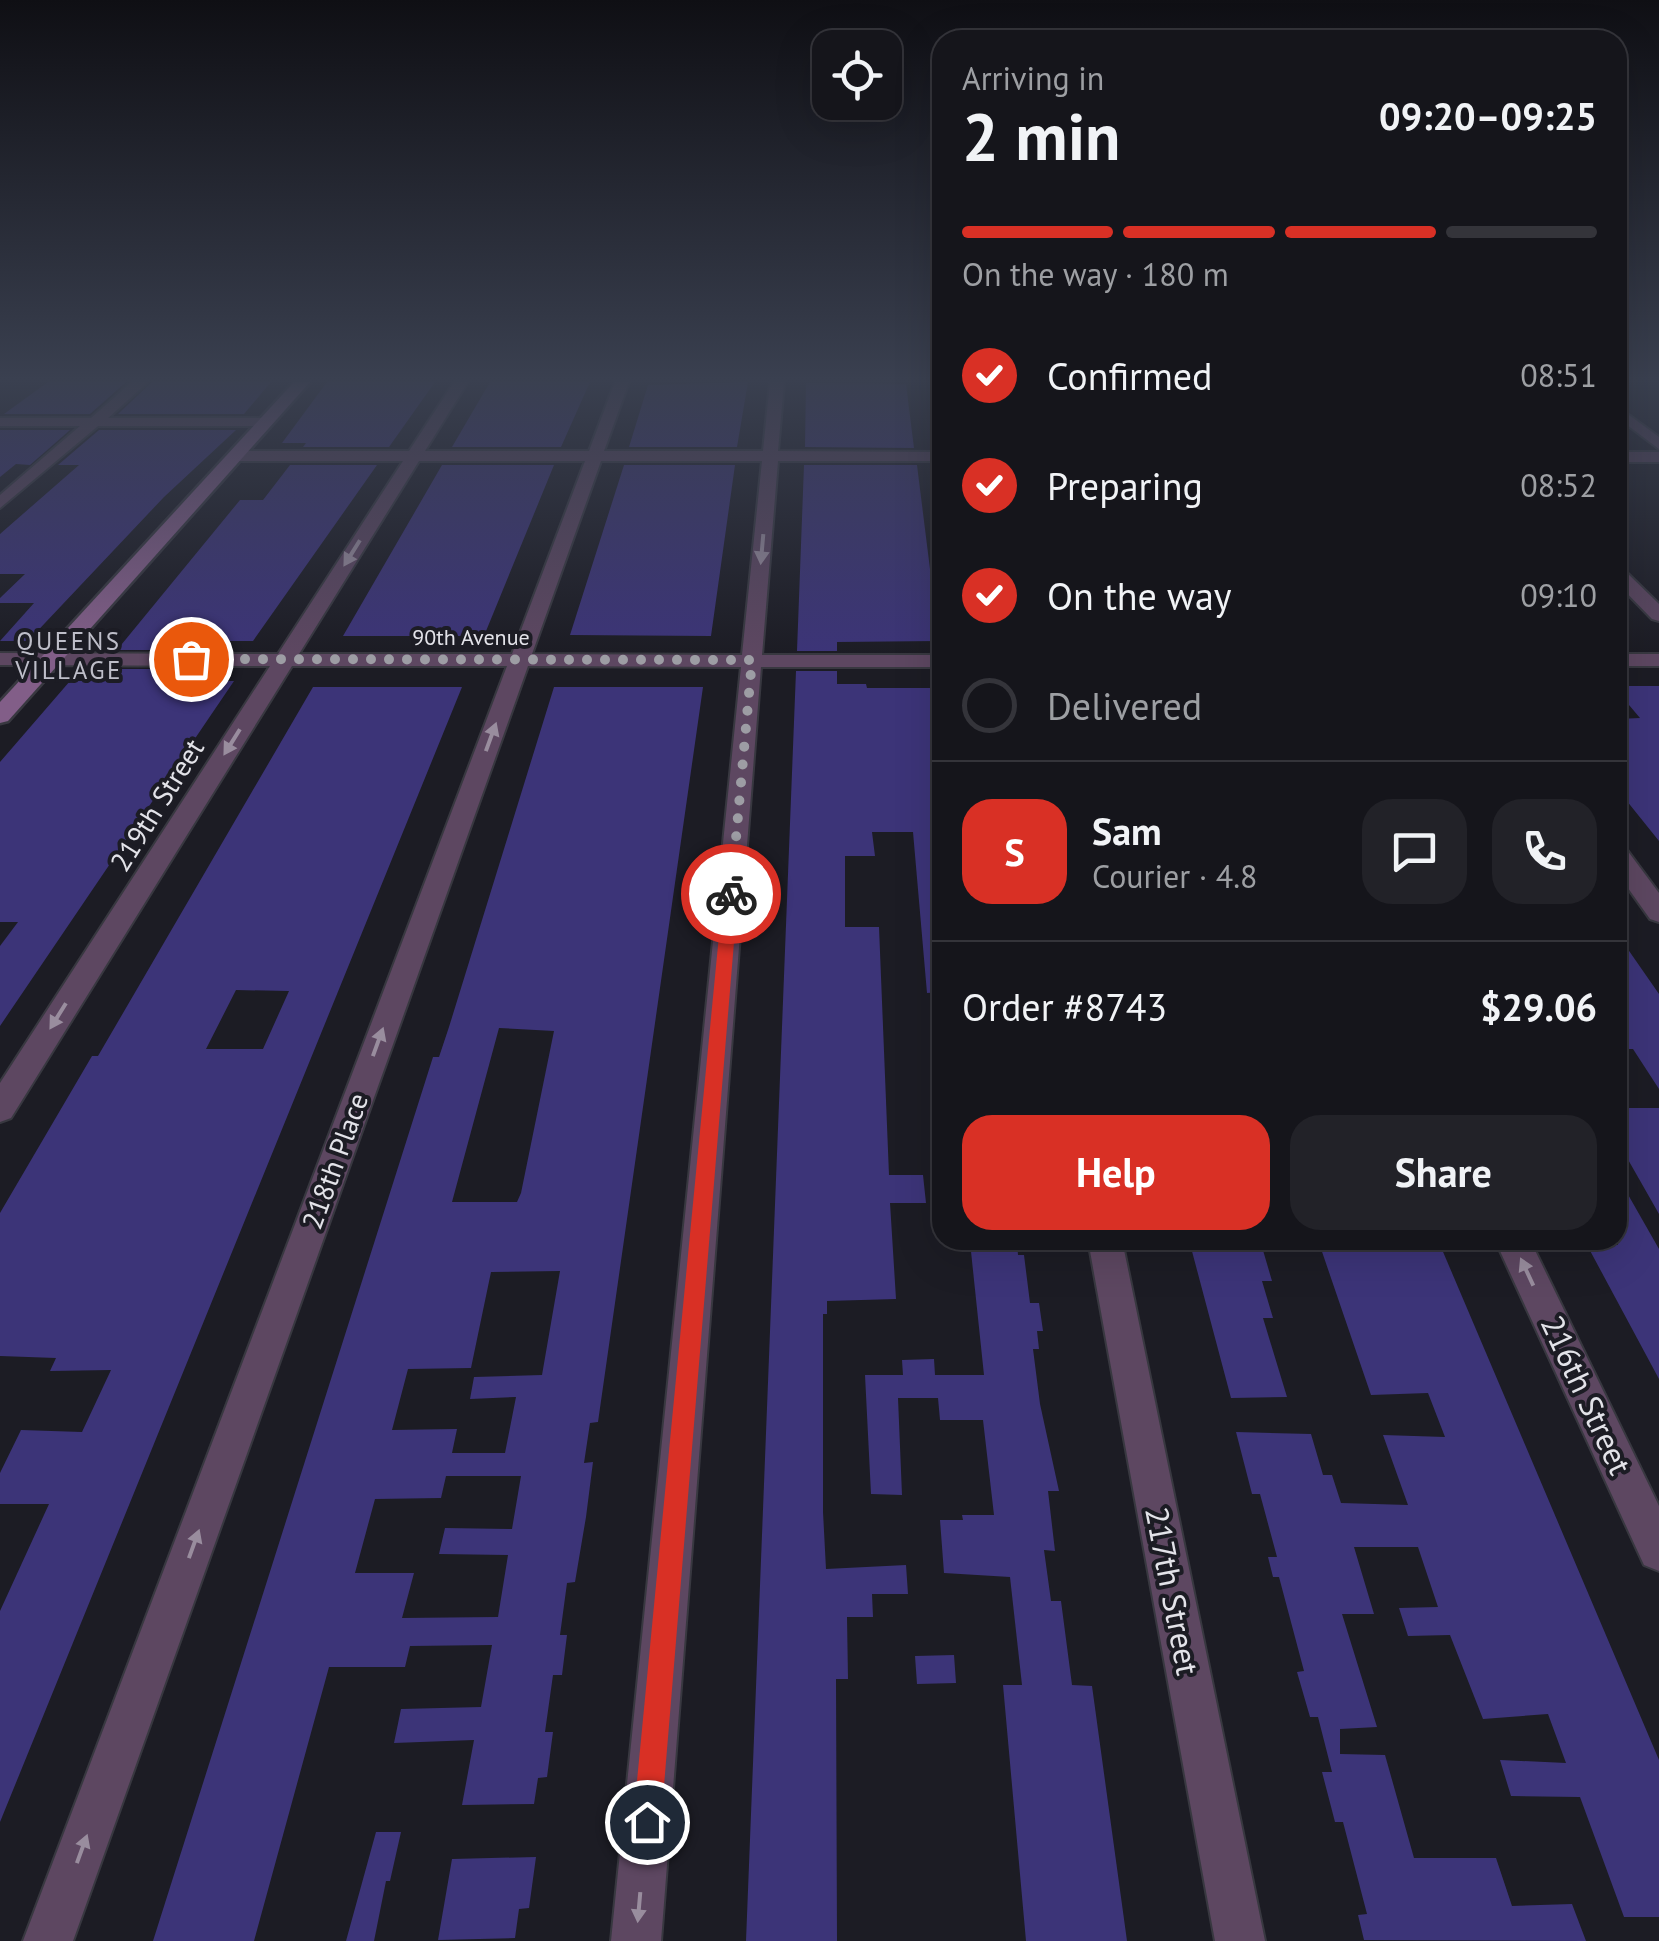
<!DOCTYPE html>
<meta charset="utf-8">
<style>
body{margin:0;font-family:"PT Sans",sans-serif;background:#222228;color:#f1f3f6;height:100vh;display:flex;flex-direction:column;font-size:38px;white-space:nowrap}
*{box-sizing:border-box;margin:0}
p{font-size:32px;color:#9d9fa3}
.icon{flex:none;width:55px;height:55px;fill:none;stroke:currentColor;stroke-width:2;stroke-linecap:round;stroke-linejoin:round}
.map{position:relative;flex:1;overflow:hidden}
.panel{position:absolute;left:932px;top:30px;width:695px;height:1220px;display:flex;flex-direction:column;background:#15151b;border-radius:30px;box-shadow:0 10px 40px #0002,0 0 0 2px #34343a}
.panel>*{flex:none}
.tools{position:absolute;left:812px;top:30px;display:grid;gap:20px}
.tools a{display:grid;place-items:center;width:90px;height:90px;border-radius:20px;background:#15151b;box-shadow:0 10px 40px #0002,0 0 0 2px #34343a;font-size:50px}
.pin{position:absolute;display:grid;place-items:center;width:85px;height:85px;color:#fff;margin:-42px;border:5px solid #fff;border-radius:50%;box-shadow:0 2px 10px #0007}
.courier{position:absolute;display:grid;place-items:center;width:100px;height:100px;margin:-50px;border:8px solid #d93025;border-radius:50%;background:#fff;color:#222;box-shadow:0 2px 12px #0007}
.headline em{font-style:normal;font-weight:700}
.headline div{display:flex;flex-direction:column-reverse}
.headline{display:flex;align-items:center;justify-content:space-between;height:170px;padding:0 30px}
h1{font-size:65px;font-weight:700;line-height:75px}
.bar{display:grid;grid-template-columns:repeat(4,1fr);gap:15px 10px;align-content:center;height:120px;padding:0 30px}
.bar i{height:12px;border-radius:8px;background:#34343a}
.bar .current{background:#d93025}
.bar p{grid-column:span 4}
.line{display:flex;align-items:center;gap:25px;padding:0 30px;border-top:2px solid #34343a}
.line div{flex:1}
.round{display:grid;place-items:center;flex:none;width:105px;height:105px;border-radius:30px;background:#222228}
ol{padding:0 30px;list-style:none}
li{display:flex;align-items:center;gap:30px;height:110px}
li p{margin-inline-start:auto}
li .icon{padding:10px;border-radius:50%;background:#d93025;color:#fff;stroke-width:4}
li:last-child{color:#9d9fa3}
li i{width:55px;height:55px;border:5px solid #34343a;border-radius:50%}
.button{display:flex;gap:20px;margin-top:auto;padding:20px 30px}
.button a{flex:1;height:115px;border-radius:30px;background:#d93025;color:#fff;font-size:40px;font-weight:700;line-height:115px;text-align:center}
.button a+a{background:#222228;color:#f1f3f6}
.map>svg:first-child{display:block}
</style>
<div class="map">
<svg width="1659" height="1941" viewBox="0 0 1659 1941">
<rect width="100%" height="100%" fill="#1c1c24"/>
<path fill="#3c3478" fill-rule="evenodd" d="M48,382H126L90,414H4Z
M152,382H271L244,414H118Z
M327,382H435L389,447H303L306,443H282Z
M490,382H590L561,447H452Z
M748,382L737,447H629L648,385Z
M806,383L906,384L914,448L805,447Z
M0,430H70L30,465L16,464L0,477Z
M99,430H236L164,497L28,641H0L34,603H0V598L25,574H0V534L79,465H58Z
M290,465H377L253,641H194L187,650H117L240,500H263Z
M442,465H554L484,636H343Z
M624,465H735L711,636L570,635Z
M804,465H917L939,641L837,642V651H797Z
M101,669H172L164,681H234L0,1026V946L18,922H0V762L70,681H91Z
M796,671H837V684H866L867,688H942V992L927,993L913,832H872L875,856H845V927H879L889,1175H923L926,1203H890L896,1299L827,1301V1314H823V1512L826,1569L906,1565L908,1594H872L873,1617H847L848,1679H836L837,1941H746Z
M1618,686H1659V841L1618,790V719L1640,718L1618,692Z
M313,687H462L0,1822V1611L49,1504H0V1473L21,1430L82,1432L111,1370L50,1371L56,1358L0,1356V1213L92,1056H98ZM236,990L289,991L263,1049H206Z
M554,687H703L598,1422L590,1423L584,1463L593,1462L586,1517L575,1582L567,1583L560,1635H567L562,1675H553L545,1732H553L547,1777L538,1778L534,1804L462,1805L474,1740L394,1743L401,1709L481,1707L492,1645L410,1646L405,1667H329L254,1941H153L433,1057H439L449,1027ZM499,1028L554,1031L521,1193L517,1202H452ZM560,1271L542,1375L474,1377L470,1399L516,1397L505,1453H452L457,1429L392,1430L408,1369L471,1368L491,1272ZM446,1476H521L512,1529L445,1528L439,1554L508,1555L498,1617L402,1618L414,1573H355L375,1499L441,1498Z
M1618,935L1659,994V1089L1633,1049H1618Z
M1618,1108H1659V1214L1618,1142Z
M1618,1177L1659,1249V1379L1587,1245H1618Z
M1189,1240H1260L1272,1281H1262L1273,1318H1263L1287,1397L1231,1398Z
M1318,1240H1438L1659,1760V1917H1624L1580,1797L1511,1796L1500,1760L1566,1763L1548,1714L1483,1719L1450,1635L1408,1636L1399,1608L1438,1607L1418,1547H1354L1374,1614H1342L1377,1727L1340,1729V1754L1385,1755L1414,1858H1496L1512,1906L1572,1904L1586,1941L1364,1940L1358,1915L1367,1914L1343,1822H1335L1322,1772H1332L1318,1717H1310L1297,1672L1304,1671L1279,1577H1273L1268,1557H1277L1260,1494H1252L1236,1432L1311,1434L1323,1475H1332L1341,1503L1408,1505L1383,1435L1445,1437L1428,1393L1371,1395Z
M970,1242H1017L1018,1255H1024L1030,1303H1039L1043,1331H1037L1039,1349H1033L1040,1404L1059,1491H1048L1055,1551L1044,1550L1051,1601H1061L1072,1685L1092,1686L1127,1941H1026L1003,1685H1022L1010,1577L944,1573L940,1520H963L962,1515H994L983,1420H940L938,1398H898L902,1495L871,1494L865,1375H903L902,1360L934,1359L935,1375H984Z
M954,1655L956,1683L917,1684L915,1656Z
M376,1832H401L390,1881H386L374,1941H346Z
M536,1857L529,1908L519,1909L515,1938L438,1940L452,1859Z"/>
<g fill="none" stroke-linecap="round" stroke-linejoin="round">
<defs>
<path id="street" d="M132,382H148L108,418H266L273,422L266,426H98L0,508V495L80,426H0V418H91Z
M454,382H468L425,451H589L615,382H629L604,451H763L770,382H784L778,451L942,452V461H778L762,655H942V667H761L661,1941H611L741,667L528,666L73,1941H23L507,666H292L11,1118L0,1122V1083L270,666L0,665V653L278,654L403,461H235L227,456L235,451H409ZM419,461H585L512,654H299ZM601,461H762L742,655L532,654Z
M935,382H942V391L937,390Z
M1618,407L1659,437V449L1618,418Z
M1618,452H1659V462H1618Z
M1618,569L1624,570L1659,604V621L1652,619L1618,584Z
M1618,654H1659V666H1618Z
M1618,847L1627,850L1659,893V922L1650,919L1618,874Z
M1088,1240H1122L1265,1941H1215Z
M1495,1240H1530L1659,1506V1571L1644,1565Z"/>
<path id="secondary" d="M294,382H310L8,721L0,723V702Z"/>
</defs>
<use href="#street" stroke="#383840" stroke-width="4"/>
<use href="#secondary" stroke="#383840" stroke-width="5"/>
<use href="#street" fill="#5d4761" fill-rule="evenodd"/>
<use href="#secondary" fill="#825e88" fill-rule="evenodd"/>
</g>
<defs><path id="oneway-solid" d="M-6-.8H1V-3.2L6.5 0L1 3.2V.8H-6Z" transform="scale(2.5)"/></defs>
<g fill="#998d9e">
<use href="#oneway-solid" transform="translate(762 549) rotate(95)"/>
<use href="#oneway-solid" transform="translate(352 553) rotate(122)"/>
<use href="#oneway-solid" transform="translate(491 737) rotate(-70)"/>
<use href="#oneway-solid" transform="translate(232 742) rotate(122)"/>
<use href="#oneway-solid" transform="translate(58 1016) rotate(122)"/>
<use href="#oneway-solid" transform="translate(378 1042) rotate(-70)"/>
<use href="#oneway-solid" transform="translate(1527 1272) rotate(-115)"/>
<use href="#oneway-solid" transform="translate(194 1544) rotate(-70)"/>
<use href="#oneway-solid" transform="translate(82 1849) rotate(-70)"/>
<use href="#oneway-solid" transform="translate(639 1907) rotate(95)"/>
</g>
<linearGradient id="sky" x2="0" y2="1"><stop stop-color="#0f0f14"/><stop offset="0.58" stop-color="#3a4050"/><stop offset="1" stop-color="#3a4050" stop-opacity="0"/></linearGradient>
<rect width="1659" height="654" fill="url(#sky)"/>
<path fill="#d93025" d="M731,888L738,894L661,1822L657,1832L647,1836L637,1832L633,1822L723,894Z"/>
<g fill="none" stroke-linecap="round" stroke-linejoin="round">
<path stroke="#9d9da4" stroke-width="10" stroke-dasharray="0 18" d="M191,659L752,660L731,894"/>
</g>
<g text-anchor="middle" stroke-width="8" stroke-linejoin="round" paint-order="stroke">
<g font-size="22" fill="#e3e3e9" stroke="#1c1c24">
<text x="471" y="645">90th Avenue</text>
</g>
<g font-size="25" letter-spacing="2.5" fill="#bebec9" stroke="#1c1c24">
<text x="69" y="650">QUEENS<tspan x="69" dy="29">VILLAGE</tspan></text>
</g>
<g font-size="28" fill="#e3e3e9" stroke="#1c1c24">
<text transform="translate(157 805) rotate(-58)" y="10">219th Street</text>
<text transform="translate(335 1161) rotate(-70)" y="10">218th Place</text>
</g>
<g font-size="32" fill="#e3e3e9" stroke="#1c1c24">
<text transform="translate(1586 1395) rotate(65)" y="11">216th Street</text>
<text transform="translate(1172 1591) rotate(79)" y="11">217th Street</text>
</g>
</g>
</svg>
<div class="tools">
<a><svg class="icon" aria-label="locate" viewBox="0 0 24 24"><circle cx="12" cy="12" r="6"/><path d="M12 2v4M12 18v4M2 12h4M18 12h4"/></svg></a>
</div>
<div class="pin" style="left:191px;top:659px;background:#ea580c"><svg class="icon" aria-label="bag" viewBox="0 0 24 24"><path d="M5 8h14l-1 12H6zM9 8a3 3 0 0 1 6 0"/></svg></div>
<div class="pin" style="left:647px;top:1822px;background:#1f2937"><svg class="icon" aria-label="home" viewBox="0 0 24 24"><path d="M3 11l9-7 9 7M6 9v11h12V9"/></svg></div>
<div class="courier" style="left:731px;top:894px"><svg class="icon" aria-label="bike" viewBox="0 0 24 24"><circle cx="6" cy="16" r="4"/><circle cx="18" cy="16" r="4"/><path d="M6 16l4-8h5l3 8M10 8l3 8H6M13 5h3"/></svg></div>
<section class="panel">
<div class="headline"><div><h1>2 min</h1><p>Arriving in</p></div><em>09:20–09:25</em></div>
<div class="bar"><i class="current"></i><i class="current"></i><i class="current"></i><i></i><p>On the way · 180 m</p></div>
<ol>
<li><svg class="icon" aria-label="check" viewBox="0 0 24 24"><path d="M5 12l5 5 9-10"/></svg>Confirmed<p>08:51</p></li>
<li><svg class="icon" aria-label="check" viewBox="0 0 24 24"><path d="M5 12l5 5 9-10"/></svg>Preparing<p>08:52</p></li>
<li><svg class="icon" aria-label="check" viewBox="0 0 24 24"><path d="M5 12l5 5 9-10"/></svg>On the way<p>09:10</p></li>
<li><i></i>Delivered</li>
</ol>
<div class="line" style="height:180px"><b class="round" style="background:#d93025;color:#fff">S</b><div><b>Sam</b><p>Courier · 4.8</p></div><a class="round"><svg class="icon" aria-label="chat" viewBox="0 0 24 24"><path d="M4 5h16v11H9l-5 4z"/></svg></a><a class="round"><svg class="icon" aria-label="phone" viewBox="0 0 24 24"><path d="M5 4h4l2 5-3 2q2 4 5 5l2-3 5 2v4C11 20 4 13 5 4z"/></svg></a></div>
<div class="line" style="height:130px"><div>Order #8743</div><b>$29.06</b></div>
<div class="button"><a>Help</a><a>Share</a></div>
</section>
</div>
